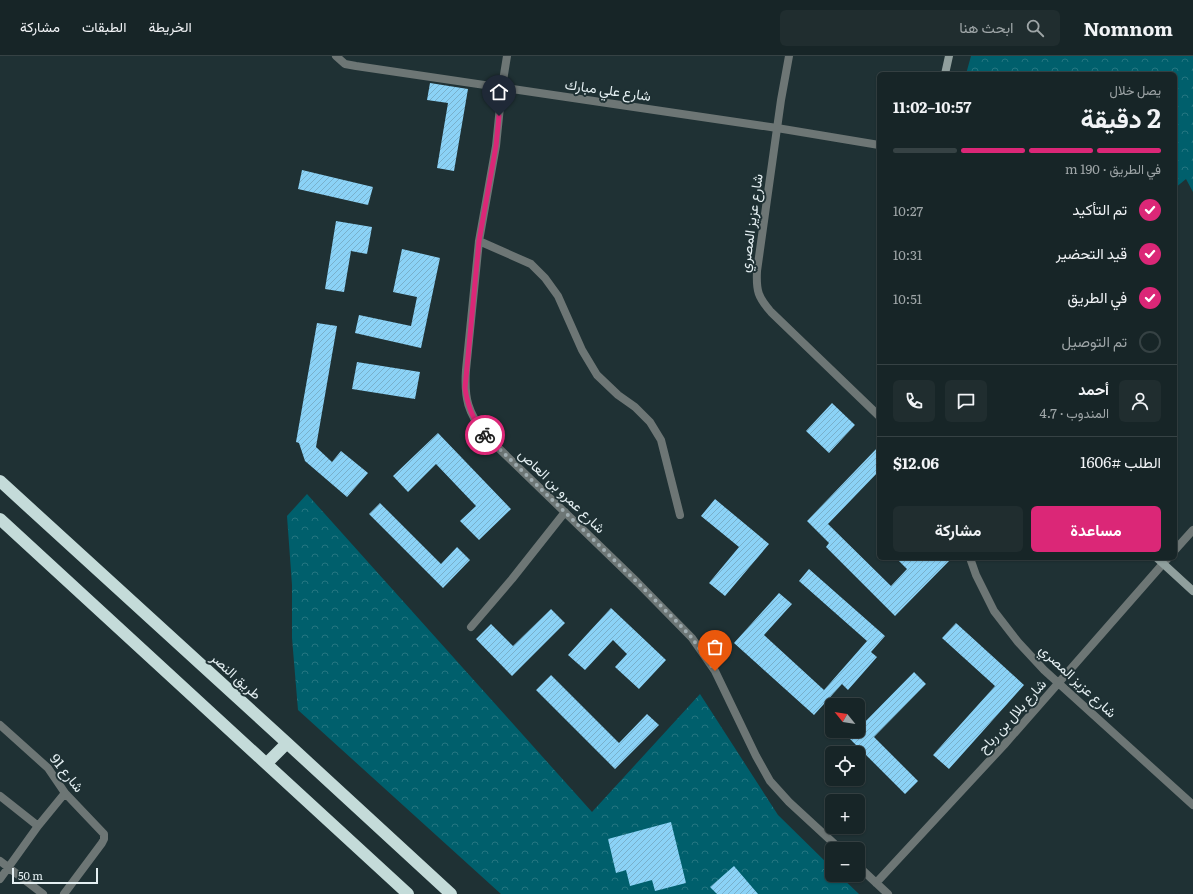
<!DOCTYPE html>
<html lang="ar">
<meta charset="utf-8">
<style>
body{margin:0;font-family:Literata,Vazirmatn,serif;background:#202d2f;color:#f1f3f6;direction:rtl;height:100vh;display:flex;flex-direction:column;font-size:15px;white-space:nowrap}
*{box-sizing:border-box;margin:0}
p{font-size:13px;color:#9ea5a7}
.icon{flex:none;width:22px;height:22px;fill:none;stroke:currentColor;stroke-width:2;stroke-linecap:round;stroke-linejoin:round}
.map{position:relative;flex:1;overflow:hidden;direction:ltr}
.panel{position:absolute;left:877px;top:16px;width:300px;height:488px;display:flex;flex-direction:column;background:#172527;border-radius:6px;box-shadow:0 1px 3px #0004,0 0 0 1px #364244;direction:rtl}
.panel>*{flex:none}
.needle{width:26px;rotate:300deg}
.tools{position:absolute;left:825px;top:642px;display:grid;gap:8px}
.tools a{display:grid;place-items:center;width:40px;height:40px;border-radius:6px;background:#172527;box-shadow:0 1px 3px #0004,0 0 0 1px #364244;font-size:20px}
.scale{position:absolute;left:12px;bottom:10px;width:86px;box-sizing:border-box;padding-left:4px;border:2px solid #e4eff2;border-top:0;font-size:11px;line-height:14px;white-space:nowrap;color:#e4eff2;-webkit-text-stroke:3px #1f3134;paint-order:stroke}
.pin{position:absolute;display:grid;place-items:center;width:34px;height:34px;color:#fff;margin:-41px -17px;border-radius:50% 50% 50% 0;rotate:-45deg;box-shadow:0 0 4px #0007}
.pin .icon{rotate:45deg}
.courier{position:absolute;display:grid;place-items:center;width:40px;height:40px;margin:-20px;border:3px solid #db2777;border-radius:50%;background:#fff;color:#222;box-shadow:0 1px 5px #0007}
.head em{font-style:normal;font-weight:700}
.head div{display:flex;flex-direction:column-reverse}
.head{display:flex;align-items:center;justify-content:space-between;height:68px;padding:0 16px}
h1{font-size:26px;font-weight:700;line-height:30px}
.bar{display:grid;grid-template-columns:repeat(4,1fr);gap:6px 4px;align-content:center;height:48px;padding:0 16px}
.bar i{height:5px;border-radius:3px;background:#364244}
.bar .active{background:#db2777}
.bar p{grid-column:span 4}
.line{display:flex;align-items:center;gap:10px;padding:0 16px;border-top:1px solid #364244}
.line div{flex:1}
.round{display:grid;place-items:center;flex:none;width:42px;height:42px;border-radius:6px;background:#202d2f}
ol{padding:0 16px;list-style:none}
li{display:flex;align-items:center;gap:12px;height:44px}
li p{margin-inline-start:auto}
li .icon{padding:4px;border-radius:50%;background:#db2777;color:#fff;stroke-width:4}
li:last-child{color:#9ea5a7}
li i{width:22px;height:22px;border:2px solid #364244;border-radius:50%}
.action{display:flex;gap:8px;margin-top:auto;padding:8px 16px}
.action a{flex:1;height:46px;border-radius:6px;background:#db2777;color:#fff;font-size:16px;font-weight:700;line-height:46px;text-align:center}
.action a+a{background:#202d2f;color:#f1f3f6}
header{display:flex;align-items:center;gap:24px;box-sizing:border-box;height:56px;padding:0 20px;background:#172527;border-bottom:1px solid #364244}
header strong{font-size:19px}
nav{display:flex;gap:22px;margin-inline-start:auto;font-size:14px}
.search{width:280px;height:36px;background:#202d2f;display:flex;align-items:center;gap:10px;box-sizing:border-box;padding:0 14px;border-radius:6px;color:#9ea5a7;font-size:15px}
.map>svg:first-child{display:block}
</style>
<header>
<strong>Nomnom</strong>
<div class="search"><svg class="icon" aria-label="search" viewBox="0 0 24 24"><circle cx="10" cy="10" r="6"/><path d="M15 15l6 6"/></svg>ابحث هنا</div>
<nav><a>الخريطة</a><a>الطبقات</a><a>مشاركة</a></nav>
</header>
<div class="map">
<svg width="1193" height="838" viewBox="0 0 1193 838">
<defs>
<pattern id="park-crowns" width="20" height="18" patternUnits="userSpaceOnUse"><rect width="20" height="18" fill="#005f6c"/><path d="M2 6a3 3 0 1 1 6 0M12 15a3 3 0 1 1 6 0" fill="none" stroke="#257681"/></pattern>
<pattern id="building-hatch" width="6" height="6" patternUnits="userSpaceOnUse"><rect width="6" height="6" fill="#8bd2f6"/><path d="M-1 1l2-2M0 6l6-6M5 7l2-2" fill="none" stroke="#79b0cb"/></pattern>
</defs>
<rect width="100%" height="100%" fill="#1f3134"/>
<path fill="url(#park-crowns)" d="M971,0H1193V136L1186,123L1175,132V18H966Z
M307,438L592,756L700,638L778,759L832,812V819H839L859,838H501L298,654L292,582V529L287,460Z"/>
<path fill="url(#building-hatch)" d="M430,27L468,33L454,115L437,112L448,47L427,44Z
M302,114L373,131L368,149L298,133Z
M336,165L372,171L367,198L351,195L344,236L325,233Z
M402,193L440,202L421,292L355,277L359,259L411,270L417,241L393,236Z
M317,267L337,270L316,391L332,406L341,395L368,417L347,441L305,405L299,387L296,386Z
M357,306L420,316L415,343L352,333Z
M832,347L855,369L829,397L806,375Z
M438,377L511,453L479,484L460,465L476,450L436,408L408,436L393,420Z
M879,390V415L828,468L891,530L907,513L896,502H952L895,560L826,491L829,487L807,465Z
M715,443L769,488L725,540L709,527L739,491L701,460Z
M380,447L441,508L457,491L470,504L443,532L369,458Z
M809,513L885,580L871,596L877,601L848,634L842,628L814,659L734,587L779,537L792,548L764,579L824,634L867,585L799,525Z
M611,552L666,604L639,633L615,611L627,598L613,584L585,614L568,599Z
M551,553L565,567L512,620L476,583L491,568L513,590Z
M956,567L1024,629L949,713L933,699L995,630L942,582Z
M914,616L926,628L874,681L918,725L905,738L849,682L856,675H858V673Z
M551,619L619,687L647,658L659,669L615,713L536,634Z
M671,766L686,827L655,835L652,824L630,830L626,814L616,817L608,783Z
M734,810L758,838H717L710,831Z"/>
<g fill="none" stroke-linecap="round" stroke-linejoin="round">
<path stroke="#6d7675" stroke-width="8" d="M336,0L345,8L356,10L777,72L879,89
M507,0L502,31L496,90L479,185L466,314C464,343 468,356 485,379L637,526L692,582L715,615L756,700L770,725L789,746L840,793
M789,0L781,44L757,215C756,235 758,241 771,256L879,360
M479,185L531,208L545,222L558,240L582,294L597,319L618,339L635,351L650,366L661,384L680,459
M1175,494L1193,474
M970,502L976,519L994,555L1018,586L1044,614L1193,749
M471,571L512,523L565,456
M0,669L48,712L65,737L104,778V783L102,787L64,838
M0,740L38,770
M0,805L43,838
M858,810L888,838
M0,823L38,770L65,737
M876,827L1004,689L1168,502"/>
<path stroke="#909f9d" stroke-width="8" d="M945,18L949,0
M1157,502L1193,535"/>
<path stroke="#c4dbd9" stroke-width="12" d="M0,425L287,687L451,838
M0,463L408,838
M267,707L287,687"/>
</g>
<g fill="none" stroke-linecap="round" stroke-linejoin="round">
<path stroke="#9facb0" stroke-width="4" stroke-dasharray="0 7.2" d="M485,379L637,526L678,567L692,582L715,615"/>
<path stroke="#db2777" stroke-width="5" d="M485,379C473,363 468,352 465,332L479,185L496,90L499,60"/>
</g>
<g text-anchor="middle" stroke-width="4" stroke-linejoin="round" paint-order="stroke">
<g font-size="14" fill="#e4eff2" stroke="#1f3134">
<text transform="translate(608 34) rotate(8)" y="5">شارع علي مبارك</text>
<text transform="translate(751 167) rotate(-82)" y="5">شارع عزيز المصري</text>
<text transform="translate(562 435) rotate(44)" y="5">شارع عمرو بن العاص</text>
<text transform="translate(236 620) rotate(42)" y="5">طريق النصر</text>
<text transform="translate(1078 625) rotate(43)" y="5">شارع عزيز المصري</text>
<text transform="translate(1012 660) rotate(-48)" y="5">شارع بلال بن رباح</text>
<text transform="translate(67 717) rotate(51)" y="5">شارع 91</text>
</g>
</g>
</svg>
<div class="tools">
<a><svg class="needle" viewBox="-14 -14 28 28"><path d="M0-13l5 13h-10z" fill="#e53935"/><path d="M0 13l5-13h-10z" fill="#9ea5a7"/></svg></a>
<a><svg class="icon" aria-label="locate" viewBox="0 0 24 24"><circle cx="12" cy="12" r="6"/><path d="M12 2v4M12 18v4M2 12h4M18 12h4"/></svg></a>
<a>+</a>
<a>−</a>
</div>
<div class="scale">50 m</div>
<div class="pin" style="left:715px;top:615px;background:#ea580c"><svg class="icon" aria-label="bag" viewBox="0 0 24 24"><path d="M5 8h14l-1 12H6zM9 8a3 3 0 0 1 6 0"/></svg></div>
<div class="pin" style="left:499px;top:60px;background:#1f2937"><svg class="icon" aria-label="home" viewBox="0 0 24 24"><path d="M3 11l9-7 9 7M6 9v11h12V9"/></svg></div>
<div class="courier" style="left:485px;top:379px"><svg class="icon" aria-label="bike" viewBox="0 0 24 24"><circle cx="6" cy="16" r="4"/><circle cx="18" cy="16" r="4"/><path d="M6 16l4-8h5l3 8M10 8l3 8H6M13 5h3"/></svg></div>
<section class="panel">
<div class="head"><div><h1>2 دقيقة</h1><p>يصل خلال</p></div><em>10:57–11:02</em></div>
<div class="bar"><i class="active"></i><i class="active"></i><i class="active"></i><i></i><p>في الطريق · 190 m</p></div>
<ol>
<li><svg class="icon" aria-label="check" viewBox="0 0 24 24"><path d="M5 12l5 5 9-10"/></svg>تم التأكيد<p>10:27</p></li>
<li><svg class="icon" aria-label="check" viewBox="0 0 24 24"><path d="M5 12l5 5 9-10"/></svg>قيد التحضير<p>10:31</p></li>
<li><svg class="icon" aria-label="check" viewBox="0 0 24 24"><path d="M5 12l5 5 9-10"/></svg>في الطريق<p>10:51</p></li>
<li><i></i>تم التوصيل</li>
</ol>
<div class="line" style="height:72px"><a class="round"><svg class="icon" aria-label="person" viewBox="0 0 24 24"><circle cx="12" cy="8" r="4"/><path d="M4 21q1-7 8-7t8 7"/></svg></a><div><b>أحمد</b><p>المندوب · 4.7</p></div><a class="round"><svg class="icon" aria-label="chat" viewBox="0 0 24 24"><path d="M4 5h16v11H9l-5 4z"/></svg></a><a class="round"><svg class="icon" aria-label="phone" viewBox="0 0 24 24"><path d="M5 4h4l2 5-3 2q2 4 5 5l2-3 5 2v4C11 20 4 13 5 4z"/></svg></a></div>
<div class="line" style="height:52px"><div>الطلب #1606</div><b>$12.06</b></div>
<div class="action"><a>مساعدة</a><a>مشاركة</a></div>
</section>
</div>
